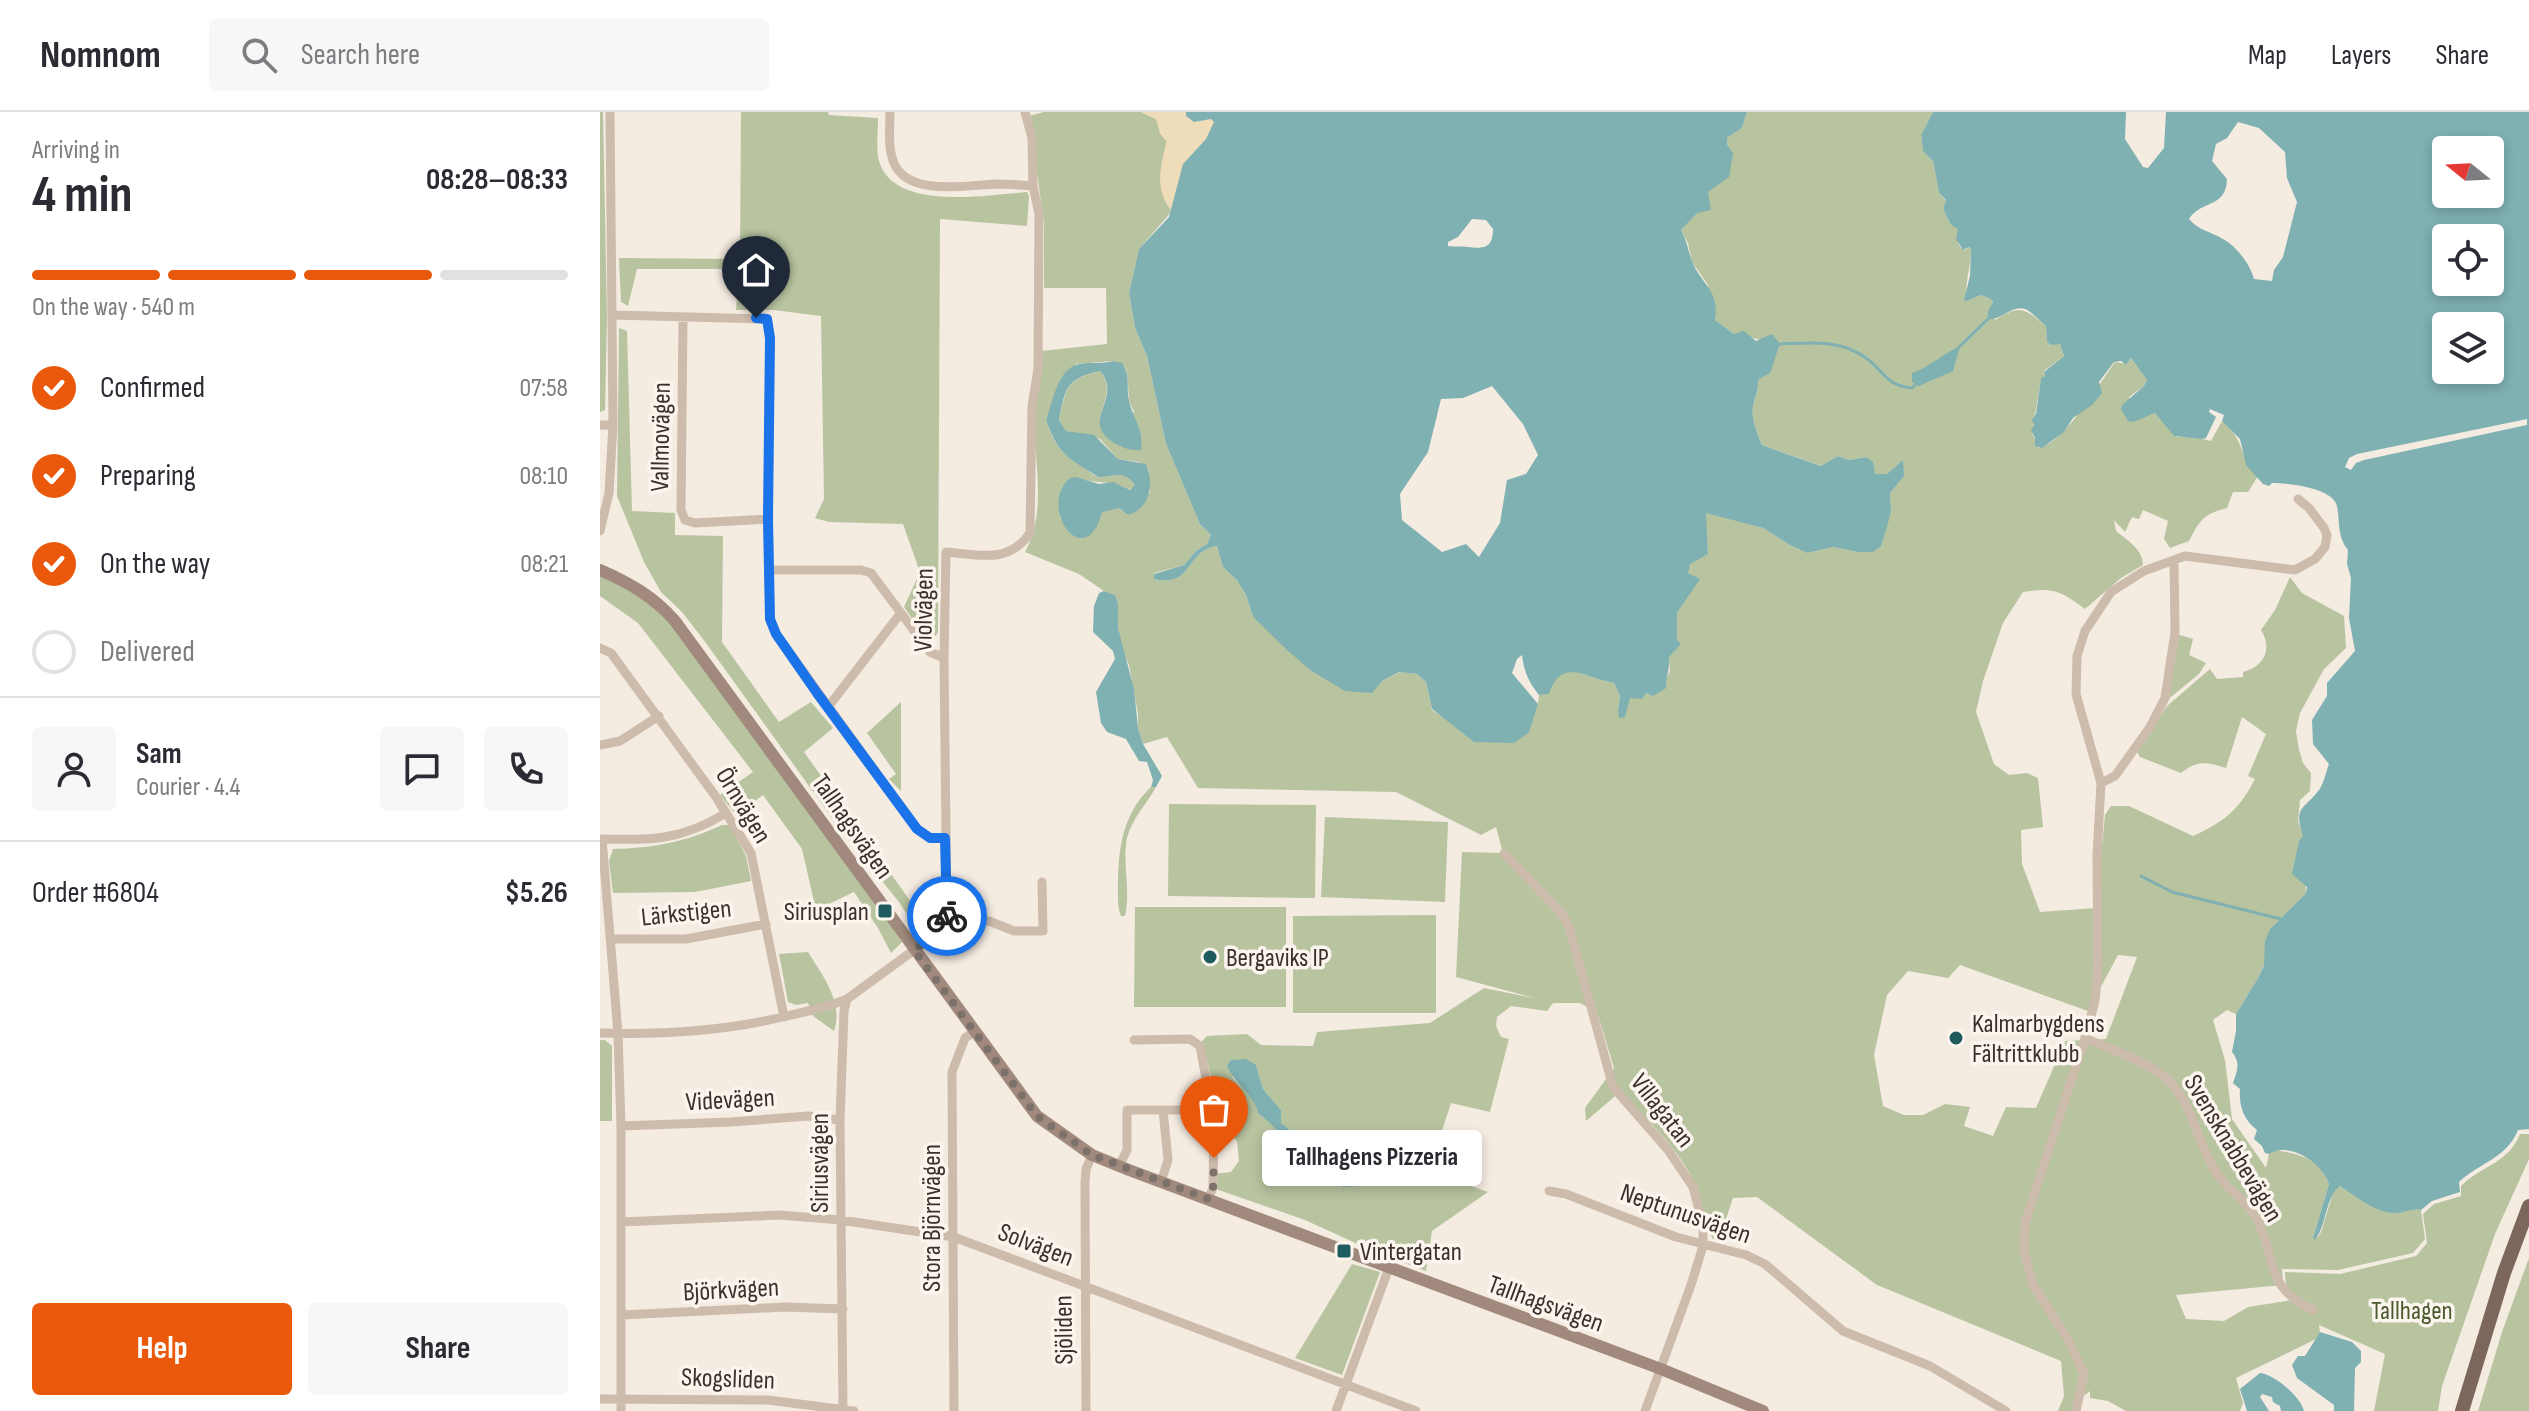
<!DOCTYPE html>
<meta charset="utf-8">
<style>
body{margin:0;font-family:"Sofia Sans Condensed",sans-serif;background:#f7f7f7;color:#2b2b33;height:100vh;display:flex;flex-direction:column;font-size:30px;white-space:nowrap}
*{box-sizing:border-box;margin:0}
p{font-size:26px;color:#7c7c81}
.icon{flex:none;width:44px;height:44px;fill:none;stroke:currentColor;stroke-width:2;stroke-linecap:round;stroke-linejoin:round}
.map{position:relative;flex:1;overflow:hidden}
.side{display:flex;flex-direction:column;background:#fff;width:600px}
.side>*{flex:none}
.needle{width:52px;rotate:288deg}
.buttons{position:absolute;left:1832px;top:24px;display:grid;gap:16px}
.buttons a{display:grid;place-items:center;width:72px;height:72px;border-radius:8px;background:#fff;box-shadow:0 4px 12px #0003;font-size:40px}
.pin{position:absolute;display:grid;place-items:center;width:68px;height:68px;color:#fff;margin:-82px -34px;border-radius:50% 50% 50% 0;rotate:-45deg;box-shadow:0 0 8px #0007}
.pin .icon{rotate:45deg}
.courier{position:absolute;display:grid;place-items:center;width:80px;height:80px;margin:-40px;border:6px solid #1a73e8;border-radius:50%;background:#fff;color:#222;box-shadow:0 2px 10px #0007}
.bubble{position:absolute;height:56px;border-radius:8px;background:#fff;box-shadow:0 4px 12px #0003;font-size:26px;font-weight:700;line-height:56px;text-align:center}
.overview em{font-style:normal;font-weight:700}
.overview div{display:flex;flex-direction:column-reverse}
.overview{display:flex;align-items:center;justify-content:space-between;height:136px;padding:0 32px}
h1{font-size:52px;font-weight:700;line-height:60px}
.bar{display:grid;grid-template-columns:repeat(4,1fr);gap:12px 8px;align-content:center;height:96px;padding:0 32px}
.bar i{height:10px;border-radius:6px;background:#e1e1e2}
.bar .active{background:#ea580c}
.bar p{grid-column:span 4}
.line{display:flex;align-items:center;gap:20px;padding:0 32px;border-top:2px solid #e1e1e2}
.line div{flex:1}
.round{display:grid;place-items:center;flex:none;width:84px;height:84px;border-radius:8px;background:#f7f7f7}
ol{padding:0 32px;list-style:none}
li{display:flex;align-items:center;gap:24px;height:88px}
li p{margin-inline-start:auto}
li .icon{padding:8px;border-radius:50%;background:#ea580c;color:#fff;stroke-width:4}
li:last-child{color:#7c7c81}
li i{width:44px;height:44px;border:4px solid #e1e1e2;border-radius:50%}
.cta{display:flex;gap:16px;margin-top:auto;padding:16px 32px}
.cta a{flex:1;height:92px;border-radius:8px;background:#ea580c;color:#fff;font-size:32px;font-weight:700;line-height:92px;text-align:center}
.cta a+a{background:#f7f7f7;color:#2b2b33}
header{display:flex;align-items:center;gap:48px;box-sizing:border-box;height:112px;padding:0 40px;background:#fff;border-bottom:2px solid #e1e1e2}
header strong{font-size:38px}
nav{display:flex;gap:44px;margin-inline-start:auto;font-size:28px}
.search{width:560px;height:72px;background:#f7f7f7;display:flex;align-items:center;gap:20px;box-sizing:border-box;padding:0 28px;border-radius:8px;color:#7c7c81;font-size:30px}
main{display:flex;flex:1;min-height:0}
.map>svg:first-child{display:block}
</style>
<header>
<strong>Nomnom</strong>
<div class="search"><svg class="icon" aria-label="search" viewBox="0 0 24 24"><circle cx="10" cy="10" r="6"/><path d="M15 15l6 6"/></svg>Search here</div>
<nav><a>Map</a><a>Layers</a><a>Share</a></nav>
</header>
<main>
<section class="side">
<div class="overview"><div><h1>4 min</h1><p>Arriving in</p></div><em>08:28–08:33</em></div>
<div class="bar"><i class="active"></i><i class="active"></i><i class="active"></i><i></i><p>On the way · 540 m</p></div>
<ol>
<li><svg class="icon" aria-label="check" viewBox="0 0 24 24"><path d="M5 12l5 5 9-10"/></svg>Confirmed<p>07:58</p></li>
<li><svg class="icon" aria-label="check" viewBox="0 0 24 24"><path d="M5 12l5 5 9-10"/></svg>Preparing<p>08:10</p></li>
<li><svg class="icon" aria-label="check" viewBox="0 0 24 24"><path d="M5 12l5 5 9-10"/></svg>On the way<p>08:21</p></li>
<li><i></i>Delivered</li>
</ol>
<div class="line" style="height:144px"><a class="round"><svg class="icon" aria-label="person" viewBox="0 0 24 24"><circle cx="12" cy="8" r="4"/><path d="M4 21q1-7 8-7t8 7"/></svg></a><div><b>Sam</b><p>Courier · 4.4</p></div><a class="round"><svg class="icon" aria-label="chat" viewBox="0 0 24 24"><path d="M4 5h16v11H9l-5 4z"/></svg></a><a class="round"><svg class="icon" aria-label="phone" viewBox="0 0 24 24"><path d="M5 4h4l2 5-3 2q2 4 5 5l2-3 5 2v4C11 20 4 13 5 4z"/></svg></a></div>
<div class="line" style="height:104px"><div>Order #6804</div><b>$5.26</b></div>
<div class="cta"><a>Help</a><a>Share</a></div>
</section>
<div class="map">
<svg width="1929" height="1299" viewBox="0 0 1929 1299">
<rect width="100%" height="100%" fill="#f4ebe1"/>
<path fill="#b8c4a0" fill-rule="evenodd" d="M0,0H3L7,205L5,298L0,300Z
M141,0H228L229,3L278,6C278,19 276,37 279,49C294,100 387,83 427,80L429,84L427,114L340,107L338,520L334,526L329,527L324,524L304,495L320,460L303,412L229,410L215,406L224,387L221,204L174,198H136L139,157H37L28,194L21,190L19,146L140,147Z
M444,0H541L557,7L560,21L567,30C561,54 555,79 572,99L539,137L529,181L535,216L547,244L566,332L600,412L611,423L607,432L596,439L584,453L554,461V467C592,475 586,439 617,434L623,455L637,468L646,483L653,505L710,558L782,569L800,560L817,562L826,570L832,598L850,610L938,592L939,583L944,582C967,544 980,565 1014,571L1020,584L1018,597L1030,586L1045,581L1066,567L1070,559L1069,545L1077,528V501L1099,467L1087,461L1090,451L1108,441L1105,400L1163,416L1190,433L1207,441L1233,435L1258,440L1291,399L1290,381L1303,364L1302,349L1287,362H1275L1266,345L1249,348L1238,344L1222,354L1162,333C1157,321 1151,307 1153,294C1155,284 1159,279 1158,268L1176,243L1180,232L1134,222L1115,208L1108,173L1092,150L1088,131L1081,118L1097,100L1127,33V26L1142,16L1147,0H1333L1321,23L1323,38L1333,49L1339,81L1346,89L1343,97L1351,113L1358,116C1358,125 1355,134 1365,138L1369,135L1371,137C1371,155 1364,173 1367,189L1381,183L1392,187L1395,208C1421,192 1424,196 1446,214L1447,230L1460,232L1464,244L1444,259L1445,264L1441,267L1432,321L1439,336C1466,329 1498,273 1515,250L1527,252L1531,246L1547,268L1544,274L1529,285L1535,308L1555,301L1577,325L1590,324L1611,329L1622,309C1646,328 1638,346 1658,364L1648,380H1633L1627,396C1603,402 1600,408 1589,429L1570,436L1564,427L1568,409L1543,398L1539,407L1532,405L1525,420L1514,408L1516,419C1527,428 1543,437 1543,453L1521,466L1485,497C1461,479 1453,475 1423,480L1403,511L1383,569L1376,600L1394,652L1409,663L1427,661L1438,666L1443,715L1421,718L1422,752L1440,800L1496,796L1505,703L1511,694H1529L1593,724C1624,710 1639,698 1655,667L1648,664L1666,622L1642,605L1626,656C1606,650 1598,648 1581,661L1540,645L1537,640L1567,594L1610,557L1617,567L1643,565V560C1664,555 1673,537 1661,518L1675,498L1690,465L1702,481L1744,504L1746,536L1724,557L1700,601L1696,619L1699,638L1703,651L1711,661L1710,679L1700,688L1698,709L1703,724L1706,781L1670,817L1664,852L1658,866L1636,902L1627,898L1613,908L1625,948L1632,1007L1666,1056L1669,1042L1675,1038C1699,1042 1720,1046 1729,1072L1713,1126L1718,1125L1721,1120L1733,1081L1736,1076L1741,1074L1764,1089L1797,1101L1810,1096L1821,1098L1825,1127L1813,1141L1738,1158L1682,1157L1683,1173L1576,1183L1586,1207L1624,1209L1648,1195L1692,1188L1686,1177L1685,1160L1740,1162L1816,1144L1827,1131L1823,1102L1834,1092L1861,1084V1074C1882,1053 1908,1052 1920,1022H1929V1047L1895,1122L1842,1274L1838,1299H1774L1785,1242L1719,1213L1720,1220L1716,1227L1636,1266L1643,1291L1640,1299H1526L1508,1289L1490,1286V1279L1481,1286L1476,1299H1458L1464,1284L1461,1249L1277,1173L1157,1085L1133,1086L1119,1128L1113,1127C1103,1110 1104,1091 1096,1074C1080,1038 1047,1008 1021,979L986,1009L985,996L1014,956L997,900L980,891H953L947,899L911,894L897,905L896,914L901,925L909,927L890,1000L851,991L829,1059L888,1080L832,1119L826,1159L773,1139L705,1108L613,1076L614,1062L631,1060L639,1049L637,1029L618,1011L615,980L602,929L607,924L647,922L661,933L713,934L717,920L830,911L884,876L934,886L856,865L862,740L903,741L896,715L881,723L796,680L598,676L567,625L543,632L538,616V602L529,553L522,537L518,516L515,483L504,479L479,462L425,440C448,399 433,348 435,302C436,281 439,260 441,239L507,232L506,176H444V111L429,4ZM513,249L525,255C531,270 525,286 534,299L521,335C515,330 505,324 502,317C494,299 518,280 500,259C466,268 466,275 459,308L466,319L500,327L518,347L539,350L548,356L550,380L528,403L519,396L460,407L462,376L476,365C493,373 512,367 527,377H533L535,373C525,358 515,365 500,365C495,365 493,362 489,359C464,344 455,336 446,308L476,252ZM1518,843L1537,845L1506,927L1465,929L1436,996L1406,995L1393,1024L1364,1014L1370,995L1345,992L1323,1003H1304L1283,994L1274,943L1287,883L1308,859L1348,866L1360,853L1488,899ZM656,953L663,977L681,998V1011L690,1018L733,1031L741,1051V1075L704,1052L670,1010L658,1001L655,989L632,965Z
M19,216L27,219L32,399L75,401V423L123,424L122,530L179,610L211,590L233,616L204,640L311,790L339,773L344,805L338,816L325,821L317,818L299,790L240,717L103,527L82,500L61,480L44,450L17,384Z
M0,463C31,475 52,493 75,517L284,802L302,830L291,841L278,816L254,780L216,798L202,737L163,683L136,703L120,683L153,660L38,511L0,484Z
M1580,523L1593,527L1589,543L1606,551L1599,562L1566,589L1578,524Z
M301,590V679L289,667L296,662L267,621Z
M551,675H556C547,692 532,706 527,726C522,752 531,778 525,804H521C517,795 518,784 518,773C518,737 523,701 551,675Z
M569,692L716,693L715,786L568,784Z
M725,705L848,710L845,790L721,785Z
M122,713H130L146,744L151,769L95,780L13,781L9,749L13,737C53,736 86,730 122,713Z
M535,795H686V895H534Z
M836,803V901H693V804Z
M208,840C222,863 244,890 234,919L213,904L208,891L196,893L188,890L179,842Z
M0,928H5L12,934V1009H0Z
M1929,1146V1299H1878L1902,1220Z
M752,1152L780,1160L742,1263L695,1246Z"/>
<path fill="#efdcb8" d="M541,0H586V4L594,10L611,7L615,10L606,27L583,52L572,99C554,78 560,55 567,29L560,21L556,7Z"/>
<path fill="#7fb0b2" fill-rule="evenodd" d="M586,0H1147L1142,16L1127,26V33L1133,41L1129,65L1108,80L1111,98L1097,101L1081,118C1087,129 1088,138 1092,149C1101,173 1120,177 1115,208L1134,222L1144,219L1156,229L1172,222L1180,232L1170,261L1158,268C1159,279 1155,284 1153,294C1151,307 1157,321 1162,333L1221,354L1238,344L1249,348L1266,345L1273,350L1275,362H1287L1303,348L1304,364L1290,381L1291,399L1287,415L1281,434L1273,440H1258L1233,435L1207,441L1190,433L1163,416L1106,401L1108,442L1090,452L1088,461L1100,467L1077,501V528L1081,532L1069,545C1070,558 1066,564 1066,576L1053,584L1046,581L1042,587L1030,586L1025,605L1019,606L1018,597L1020,584L1014,571C986,566 961,544 949,582L939,583C928,569 924,559 922,543L917,547L912,561L938,592L929,620L914,631L874,630L832,597L826,570L817,562L799,560L782,569L772,581L745,579L710,558L686,537L653,505L646,483L637,468L623,455L617,434C585,439 593,476 554,467V462L584,453L596,439L607,432L611,423L600,412L566,332L547,244L535,216L529,181L539,137L569,105L583,52L606,27L614,10L611,7L594,10L586,4ZM872,107L886,108L893,117C893,136 884,137 868,135C861,134 855,135 848,134V130L858,125ZM892,274L923,312L938,343L926,362L907,368L900,411L879,445L866,432L842,440L802,408L800,382L828,340L841,287L863,286Z
M1333,0H1526L1525,27L1543,55L1548,56L1564,36L1566,0H1929V1017L1918,1018C1907,1046 1879,1051 1859,1070L1860,1080L1832,1089L1821,1098C1811,1096 1805,1101 1795,1101C1775,1101 1756,1084 1740,1074C1725,1085 1727,1113 1715,1128L1713,1126L1729,1072C1722,1051 1690,1029 1669,1042L1665,1041L1662,1034L1654,1027L1657,1018C1643,1007 1639,994 1640,977L1633,971C1637,959 1641,951 1632,940L1636,919V902L1658,866L1664,853L1665,829L1670,817L1706,781L1707,775L1692,762L1699,729L1703,724C1693,694 1704,698 1719,678C1724,671 1726,660 1729,652L1713,632L1712,608L1727,584V571L1755,539L1749,506L1751,466L1747,452L1748,438C1737,425 1740,410 1737,394C1733,376 1688,371 1672,371L1669,374L1663,372L1646,353L1640,327L1622,309L1624,303L1610,297L1609,300L1616,305L1606,326L1602,327L1574,324L1555,301L1533,310L1528,309L1521,297L1522,293L1544,274L1547,268L1531,246L1526,253L1521,249L1514,250L1499,270L1502,281L1492,293L1473,306L1464,320L1442,336L1435,334V326L1431,318L1434,313L1432,308L1436,302L1441,266L1445,264L1444,260L1464,244L1460,232L1452,233L1447,230L1446,214C1440,209 1432,200 1425,197C1411,193 1401,209 1388,207V199L1393,190L1391,187L1381,183L1367,189L1364,188L1370,164L1371,137L1369,135L1363,138L1356,127L1358,117L1351,113L1343,97L1346,88L1339,81L1333,49L1323,39L1321,23ZM1638,10L1659,16L1685,40L1687,66L1697,90L1683,145L1674,158L1672,169L1654,167C1650,152 1637,135 1623,127C1610,119 1599,119 1589,107C1602,87 1626,97 1627,67L1612,49L1616,32L1627,26ZM1846,38H1890V82H1846ZM1846,126H1890V170H1846ZM1846,214H1890V258H1846Z
M1360,234L1353,259L1319,274L1312,270V261C1324,258 1345,241 1360,234Z
M513,249L522,251C531,264 526,274 529,288C532,306 544,315 541,338C528,340 503,329 500,314C497,297 518,279 500,259C466,267 465,276 459,308L466,319L494,323L518,347L546,352C554,372 551,396 528,403L519,396L502,400C486,463 436,396 470,366L476,365L499,372L513,370L530,378L535,373C524,358 515,365 500,365C496,365 493,361 489,359C463,344 456,336 446,308C453,290 457,257 479,252C490,250 502,252 513,249Z
M504,479L515,483L518,492V516L534,577L538,616L543,632L562,664L556,675H551L553,668L547,650L539,649L526,627L507,620L501,611L496,580L515,547L513,539L493,520L494,494L499,481Z
M646,947L656,953L663,977L681,998V1011L690,1018L733,1031L742,1051H771V1064L765,1073C757,1074 746,1076 739,1074C701,1060 688,1023 658,1001C654,982 635,972 627,954L631,948Z
M1720,1220L1752,1230L1761,1239V1250L1755,1256L1754,1299H1734V1293L1697,1266L1692,1253L1698,1244H1705Z
M1660,1261C1674,1262 1701,1285 1704,1299H1681L1680,1294L1673,1290L1672,1285L1662,1282L1660,1285L1669,1299H1647L1640,1277Z"/>
<path fill="#f4ebe1" d="M1927,307V313L1764,348L1756,351L1751,358L1745,355L1749,346L1757,342Z"/>
<g fill="none" stroke-linecap="round" stroke-linejoin="round">
<path stroke="#7fb0b2" stroke-width="3" d="M1180,232C1210,231 1240,227 1266,246C1285,260 1285,273 1312,276L1316,272
M1358,236L1388,207
M1541,764L1572,780L1681,807"/>
<path stroke="#cdbbac" stroke-width="9" d="M290,0C290,17 287,40 296,55C313,84 369,73 396,72C408,72 421,73 433,74
M13,203L167,207L170,226L168,407L170,507L176,522L317,717L330,726H345
M83,206L81,398L85,408L95,411L168,407
M0,313H13
M0,419L9,381L13,313L10,0
M169,458H261L271,461L330,540L344,546
M0,536L11,541L116,685L151,741L184,905
M228,595L300,502
M0,633L20,629L59,604
M1501,671L1515,664L1550,615L1565,586L1575,520L1574,449
M0,727C52,728 80,729 126,701
M2,727L18,921L21,1014V1299
M904,741L962,802L969,815L1013,975L1068,1038L1093,1075L1103,1113V1134L1091,1173L1045,1299
M347,806L389,809L414,819H443L442,770
M10,827H86L166,812
M0,921C64,923 125,919 187,904C208,899 228,895 247,887
M1485,926C1509,937 1555,952 1571,971C1595,998 1598,1035 1618,1063C1630,1080 1649,1091 1658,1109C1677,1151 1665,1175 1713,1198
M534,928L590,927L600,934L614,1011L613,1076L608,1087
M21,1014L131,1010L208,1004L240,1008
M519,1054L527,1038V998H611
M561,1070L568,1048L563,998
M949,1079L966,1082L1076,1125L1146,1143L1165,1152L1243,1219L1330,1254L1406,1299
M21,1110L179,1103L241,1108L354,1125L816,1299
M22,1203L186,1195L243,1197
M0,1287L168,1288L254,1299
M243,1299L240,1008L244,899L247,887L343,817L347,806L344,546L346,440C379,443 409,452 430,421L432,294L438,257L439,102L433,74L432,26L425,0
M354,1299L352,960L365,926L375,919
M486,1299L485,1071L486,1057L492,1043
M736,1299L789,1156
M1476,1299L1484,1262L1468,1227L1433,1173L1424,1140L1425,1111L1485,926L1495,889L1498,858L1497,744L1501,671L1476,582L1477,544L1485,519L1511,480L1544,459L1585,444L1695,458L1715,447L1725,435L1727,423L1724,416L1709,396L1698,387"/>
<path stroke="#a18a7d" stroke-width="12" d="M0,458C30,471 54,485 75,509L437,1004L492,1043L529,1058L1061,1257L1163,1299"/>
<path stroke="#7d675c" stroke-width="14" d="M1862,1299L1904,1161L1929,1094"/>
</g>
<g fill="none" stroke-linecap="round" stroke-linejoin="round">
<path stroke="#7c716b" stroke-width="8" stroke-dasharray="0 14.4" d="M347,804L343,817L314,838L437,1004L492,1043L608,1087L613,1076L614,1046"/>
<path stroke="#1a73e8" stroke-width="10" d="M156,206L167,207L170,226L168,407L170,507L176,522L217,581L317,717L330,726H345L347,804"/>
</g>
<g fill="#1f5a5e" stroke="#fbf5ee" stroke-width="3">
<rect x="277" y="791" width="16" height="16" rx="4"/>
<circle cx="610" cy="845" r="8"/>
<circle cx="1356" cy="926" r="8"/>
<rect x="736" y="1131" width="16" height="16" rx="4"/>
</g>
<g text-anchor="middle" stroke-width="7" stroke-linejoin="round" paint-order="stroke">
<g font-size="26" fill="#3b302b" stroke="#fbf5ee">
<text transform="translate(60 325) rotate(-89)" y="9">Vallmovägen</text>
<text transform="translate(323 498) rotate(-89)" y="9">Violvägen</text>
<text transform="translate(144 693) rotate(59)" y="9">Örnvägen</text>
<text transform="translate(253 714) rotate(55)" y="9">Tallhagsvägen</text>
<text transform="translate(86 800) rotate(-6)" y="9">Lärkstigen</text>
<text transform="translate(130 987) rotate(-3)" y="9">Videvägen</text>
<text transform="translate(1063 998) rotate(52)" y="9">Villagatan</text>
<text transform="translate(1634 1036) rotate(59)" y="9">Svensknabbevägen</text>
<text transform="translate(219 1051) rotate(-90)" y="9">Siriusvägen</text>
<text transform="translate(1086 1101) rotate(19)" y="9">Neptunusvägen</text>
<text transform="translate(331 1106) rotate(-90)" y="9">Stora Björnvägen</text>
<text transform="translate(436 1132) rotate(21)" y="9">Solvägen</text>
<text transform="translate(131 1177) rotate(-3)" y="9">Björkvägen</text>
<text transform="translate(946 1191) rotate(20)" y="9">Tallhagsvägen</text>
<text transform="translate(463 1218) rotate(-91)" y="9">Sjöliden</text>
<text transform="translate(128 1266) rotate(2)" y="9">Skogsliden</text>
</g>
<g font-size="26" fill="#3b302b" stroke="#fbf5ee" text-anchor="start">
<text x="269" y="808" text-anchor="end">Siriusplan</text>
<text x="626" y="854">Bergaviks IP</text>
<text x="1372" y="920">Kalmarbygdens<tspan x="1372" dy="30">Fältrittklubb</tspan></text>
<text x="760" y="1148">Vintergatan</text>
</g>
<g font-size="26" fill="#4a5a2e" stroke="#fbf5ee">
<text x="1812" y="1207">Tallhagen</text>
</g>
</g>
</svg>
<div class="buttons">
<a><svg class="needle" viewBox="-14 -14 28 28"><path d="M0-13l5 13h-10z" fill="#e53935"/><path d="M0 13l5-13h-10z" fill="#7c7c81"/></svg></a>
<a><svg class="icon" aria-label="locate" viewBox="0 0 24 24"><circle cx="12" cy="12" r="6"/><path d="M12 2v4M12 18v4M2 12h4M18 12h4"/></svg></a>
<a><svg class="icon" aria-label="layers" viewBox="0 0 24 24"><path d="M12 4l9 5-9 5-9-5zM3 14l9 5 9-5"/></svg></a>
</div>
<div class="pin" style="left:614px;top:1046px;background:#ea580c"><svg class="icon" aria-label="bag" viewBox="0 0 24 24"><path d="M5 8h14l-1 12H6zM9 8a3 3 0 0 1 6 0"/></svg></div>
<div class="pin" style="left:156px;top:206px;background:#1f2937"><svg class="icon" aria-label="home" viewBox="0 0 24 24"><path d="M3 11l9-7 9 7M6 9v11h12V9"/></svg></div>
<div class="courier" style="left:347px;top:804px"><svg class="icon" aria-label="bike" viewBox="0 0 24 24"><circle cx="6" cy="16" r="4"/><circle cx="18" cy="16" r="4"/><path d="M6 16l4-8h5l3 8M10 8l3 8H6M13 5h3"/></svg></div>
<div class="bubble" style="left:662px;top:1018px;width:220px">Tallhagens Pizzeria</div>
</div>
</main>
